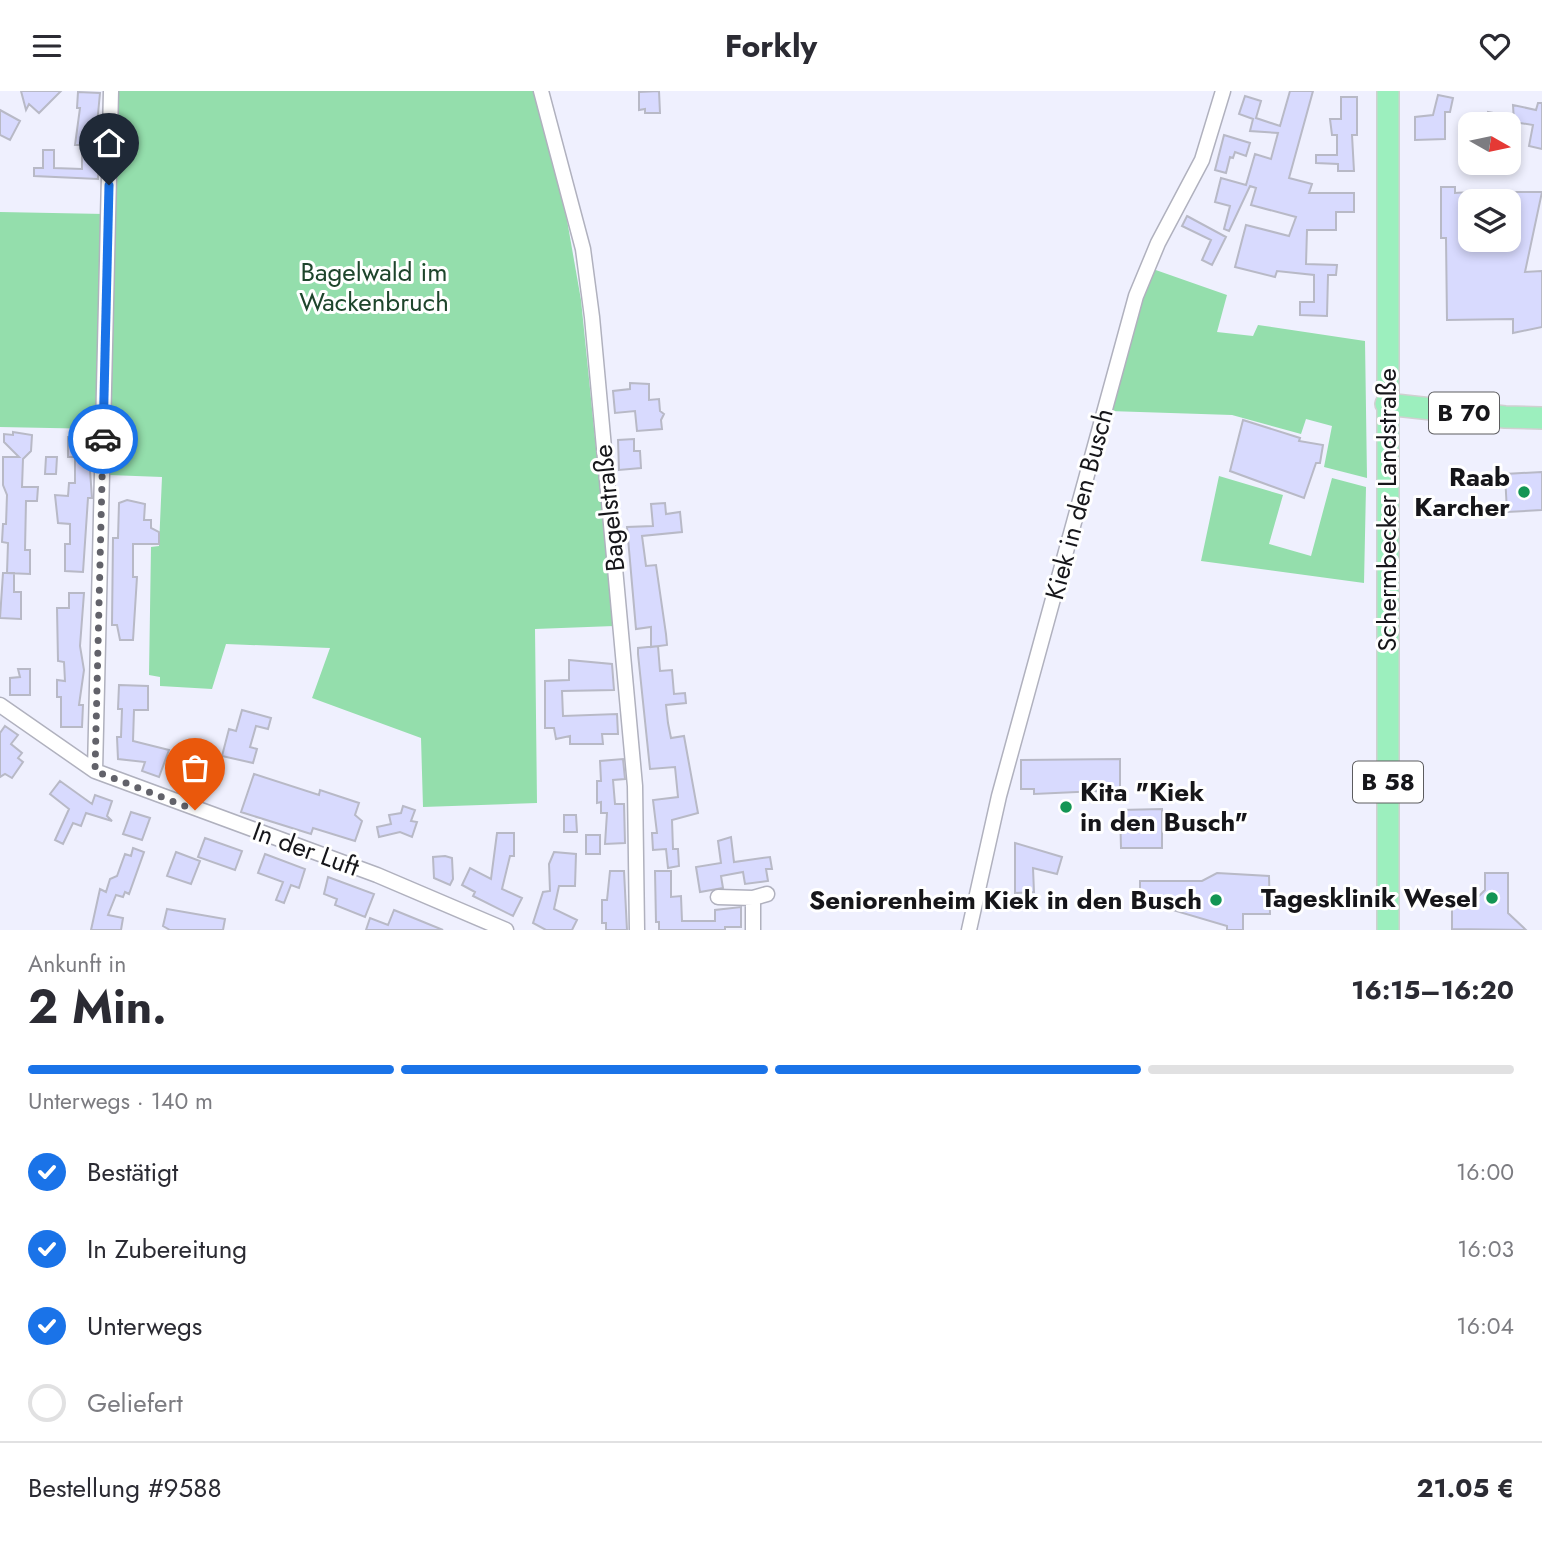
<!DOCTYPE html>
<html lang="de">
<meta charset="utf-8">
<style>
body{margin:0;font-family:Jost,sans-serif;background:#f7f7f7;color:#2b2b33;height:100vh;display:flex;flex-direction:column;font-size:26px;white-space:nowrap}
*{box-sizing:border-box;margin:0}
p{font-size:23px;color:#7c7c81}
.icon{flex:none;width:38px;height:38px;fill:none;stroke:currentColor;stroke-width:2;stroke-linecap:round;stroke-linejoin:round}
.map{position:relative;height:839px;overflow:hidden}
.sheet{display:flex;flex-direction:column;background:#fff;flex:1}
.sheet>*{flex:none}
.needle{width:46px;rotate:99deg}
.fabs{position:absolute;left:1458px;top:21px;display:grid;gap:14px}
.fabs a{display:grid;place-items:center;width:63px;height:63px;border-radius:14px;background:#fff;box-shadow:0 4px 10px #0003;font-size:35px}
.pin{position:absolute;display:grid;place-items:center;width:60px;height:60px;color:#fff;margin:-72px -30px;border-radius:50% 50% 50% 0;rotate:-45deg;box-shadow:0 0 7px #0007}
.pin .icon{rotate:45deg}
.courier{position:absolute;display:grid;place-items:center;width:70px;height:70px;margin:-35px;border:5px solid #1a73e8;border-radius:50%;background:#fff;color:#222;box-shadow:0 2px 9px #0007}
.overview em{font-style:normal;font-weight:700}
.overview div{display:flex;flex-direction:column-reverse}
.overview{display:flex;align-items:center;justify-content:space-between;height:119px;padding:0 28px}
h1{font-size:46px;font-weight:700;line-height:52px}
.bar{display:grid;grid-template-columns:repeat(4,1fr);gap:10px 7px;align-content:center;height:84px;padding:0 28px}
.bar i{height:9px;border-radius:5px;background:#e1e1e2}
.bar .active{background:#1a73e8}
.bar p{grid-column:span 4}
.line{display:flex;align-items:center;gap:18px;padding:0 28px;border-top:2px solid #e1e1e2}
.line div{flex:1}
ol{padding:0 28px;list-style:none}
li{display:flex;align-items:center;gap:21px;height:77px}
li p{margin-inline-start:auto}
li .icon{padding:7px;border-radius:50%;background:#1a73e8;color:#fff;stroke-width:4}
li:last-child{color:#7c7c81}
li i{width:38px;height:38px;border:4px solid #e1e1e2;border-radius:50%}
header{display:flex;justify-content:space-between;align-items:center;height:91px;padding:0 28px;background:#fff;font-size:32px;font-weight:700}
.map>svg:first-child{display:block}
</style>
<header><svg class="icon" aria-label="menu" viewBox="0 0 24 24"><path d="M4 6h16M4 12h16M4 18h16"/></svg>Forkly<svg class="icon" aria-label="heart" viewBox="0 0 24 24"><path d="M12 20l-8-8c-3-5 5-10 8-4 3-6 11-1 8 4z"/></svg></header>
<div class="map">
<svg width="1542" height="839" viewBox="0 0 1542 839">
<rect width="100%" height="100%" fill="#eff0fe"/>
<path fill="#94deac" d="M113,0H535L567,129L581,209L614,535L535,538L537,712L423,716L421,647L312,607L330,557L226,553L212,598L160,595V586L149,584L151,456L159,455L162,386L109,384Z
M0,121L105,123L100,338L0,336Z
M1150,177L1227,204L1217,241L1253,245L1258,234L1365,250L1367,387L1324,376L1332,335L1306,328L1301,343L1232,324L1109,320Z
M1219,385L1283,404L1269,453L1311,465L1332,387L1366,396L1364,492L1201,470Z"/>
<path fill="#d8dafe" stroke="#b8b9c6" stroke-width="2" d="M21,0H61L39,22L29,13L26,19Z
M659,0L660,22H645V18L639,19V1Z
M1290,0H1313L1289,87L1312,93L1309,102H1354V121H1336V139H1307L1306,173L1337,174L1336,184H1328L1327,225L1300,224V211H1314V184L1277,180L1275,186L1235,176L1246,134L1289,145L1296,126L1251,114L1256,97L1250,95L1229,140L1224,138L1230,115L1215,111L1221,87L1246,94L1255,63L1271,68L1278,42L1250,40L1253,28L1239,23L1245,5L1261,10L1256,27L1280,35Z
M78,1L100,2L94,65H99L98,88L34,85V77H43V59H54V77L82,78V54H75L80,17H77Z
M1438,4L1453,7L1450,21H1445V48L1415,49V26L1433,24Z
M1341,6H1357V44H1352L1354,80H1338V73L1316,72V64H1337V44H1332L1330,28H1341Z
M1538,12H1542V58L1529,55L1533,34L1514,31L1513,14L1536,19Z
M0,19L20,30L10,49L0,44Z
M1488,21L1510,25L1508,33H1486Z
M1224,44L1250,52L1246,65L1235,61L1233,67L1230,66L1226,82L1215,79Z
M1441,96H1455V102L1470,101V149H1508V101H1542L1525,181L1542,180V236L1513,242V228L1447,229L1446,147H1441Z
M1187,125L1226,146L1212,174L1202,169L1211,149L1182,135Z
M630,292L649,293V309L659,308L660,320L664,323L661,329L662,338L637,340L635,320L615,322L613,300L630,298Z
M1243,329L1300,347L1299,350L1323,354L1320,372H1316L1304,407L1230,380Z
M88,339H93L89,365L92,407H88L83,481L65,480V453H70V433L58,432L55,404L68,405L69,392H75V366H68V346L88,347Z
M13,341L32,344L31,360L23,368L22,396H38L37,410H26L25,459H30V483L7,482L8,452L2,451L3,433H6L7,404L3,394V366H19L4,351V343L13,344Z
M634,348V360H640L641,377L619,379L618,349Z
M46,366H57L56,383H45Z
M1542,381V419L1507,421L1505,383Z
M127,409L145,413L144,429H151V437L159,441V453H133V486H137L133,549H120L117,534H112L113,447H118L119,412Z
M665,412L666,423L680,421L682,441L642,445L646,475L656,474L666,543L667,554L651,556V536L636,538L627,436L653,435L651,413Z
M3,482H14V501H21V528L0,527Z
M69,502H84L80,555L84,579L79,614H83L82,636H61V606H57V589L65,590L64,571L58,570L57,517H69Z
M658,555L660,580L672,579L674,603L685,602L686,612L666,614L668,632L671,647L684,645L698,722L672,729L673,758H678L679,775L668,777L666,758L653,759L652,742H657L653,709L678,706L675,676L650,678L638,563V557Z
M569,569L612,573L614,599L562,600L563,625L617,623L618,643H602L603,653H570V645L556,648L554,637H545V590L569,589Z
M18,578H30V604H10V587L20,586Z
M119,594L148,595V619H134L133,650L169,659L159,686L142,680L145,671L118,668L117,646H121L122,618H118Z
M242,619L271,627L268,638L256,635L250,656L257,658L253,672L222,665L229,638L236,640Z
M5,635L18,644L11,653L22,662L18,667L23,671L12,687L5,683L0,686V642Z
M197,668L212,673L199,707L179,700L184,685L190,687Z
M623,668L625,688L613,689L615,713H624L625,752L605,753L607,722H601V711L597,712V690H601L600,670Z
M1120,668V699L1034,703V698H1021V669Z
M254,683L319,704L320,699L359,712L355,724L362,730L355,750L313,737L311,743L241,721Z
M60,690L92,713L95,704L112,710L107,725L112,730L86,722L81,735L73,732L63,753L55,749L69,718L50,703Z
M403,715L415,719L411,730L417,731L412,746L400,741L379,746L377,736L391,733L389,724L401,722Z
M1162,718V757H1121L1120,719Z
M131,721L150,727L142,749L123,743Z
M564,724H576L577,741H564Z
M497,742H514V765H510L502,798L522,807L513,825L473,805L475,801L462,794L470,777L491,788Z
M586,744H600V763H586Z
M731,746L734,771L770,766L772,778H766L768,790L745,793L743,781L721,785L723,797L700,801L696,776L721,772L718,750Z
M205,747L242,760L235,779L198,766Z
M1015,752L1062,766L1057,783L1033,777L1034,801L1015,802Z
M133,757L144,761L129,803L125,801L123,806L116,804L108,824L123,827L121,839H91L100,798L106,801L110,788L117,785L125,763L131,765Z
M176,761L200,770L191,793L167,785Z
M554,761L576,763L575,795H559L554,818L577,829L572,839H546L533,832L543,801L550,800L549,773Z
M265,763L305,778L299,797L291,794L284,812L276,809L283,791L258,782Z
M445,765L452,767L453,788L450,794L434,787L433,766Z
M610,780H624L627,839H606V832H602V809H607Z
M655,780H671V806L681,805L682,830H715V819L741,816V836H725V839H659V831H656Z
M1217,782L1269,785L1270,823H1243V839H1227V835L1169,818L1171,814L1163,811V806H1133L1140,799V790H1202Z
M1485,782H1508V822L1526,839L1452,838V815H1469L1485,799Z
M328,786L374,803L365,826L335,814L337,808L324,803Z
M167,818L225,828L223,839H170L163,835Z
M394,819L443,839H366L370,827L388,834Z"/>
<g fill="none" stroke-linecap="round" stroke-linejoin="round">
<defs>
<path id="minor" d="M541,0L583,158L592,226L635,695L637,839
M0,614L95,680L377,784L506,839
M95,680L111,0
M718,806L753,807V839
M753,807L767,803
M969,839L999,705L1136,205L1158,152L1202,69L1223,0"/>
<path id="primary" d="M1388,0V839
M1386,313L1505,326L1542,327"/>
</defs>
<use href="#minor" stroke="#b0b1be" stroke-width="17"/>
<use href="#primary" stroke="#d0d0d1" stroke-width="24"/>
<use href="#minor" stroke="#fff" stroke-width="14"/>
<use href="#primary" stroke="#9cefbe" stroke-width="21"/>
</g>
<g fill="none" stroke-linecap="round" stroke-linejoin="round">
<path stroke="#62626a" stroke-width="7" stroke-dasharray="0 12.6" d="M103,348L95,680L195,719"/>
<path stroke="#1a73e8" stroke-width="9" d="M103,348L109,94"/>
</g>
<g fill="#139554" stroke="#fff" stroke-width="2.5">
<circle cx="1524" cy="401" r="7"/>
<circle cx="1066" cy="716" r="7"/>
<circle cx="1492" cy="807" r="7"/>
<circle cx="1216" cy="809" r="7"/>
</g>
<g text-anchor="middle" stroke-width="6" stroke-linejoin="round" paint-order="stroke">
<g fill="#fff" stroke="#5c5c5f" stroke-width="2">
<rect x="1429" y="301.5" width="70" height="41" rx="5"/>
<rect x="1353" y="670.5" width="70" height="41" rx="5"/>
</g>
<g font-size="24" font-weight="bold" fill="#16161a">
<text x="1464" y="330">B 70</text>
<text x="1388" y="699">B 58</text>
</g>
<g font-size="26" fill="#1e452c" stroke="#fff">
<text x="374" y="190">Bagelwald im<tspan x="374" dy="30">Wackenbruch</tspan></text>
</g>
<g font-size="26" font-weight="bold" fill="#16161a" stroke="#fff" text-anchor="end">
<text x="1510" y="395">Raab<tspan x="1510" dy="30">Karcher</tspan></text>
<text x="1080" y="710" text-anchor="start">Kita "Kiek<tspan x="1080" dy="30">in den Busch"</tspan></text>
<text x="1478" y="816">Tagesklinik Wesel</text>
<text x="1202" y="818">Seniorenheim Kiek in den Busch</text>
</g>
<g font-size="26" fill="#16161a" stroke="#fff">
<text transform="translate(1079 413) rotate(-75)" y="9">Kiek in den Busch</text>
<text transform="translate(609 417) rotate(-96)" y="9">Bagelstraße</text>
<text transform="translate(1387 419) rotate(-90)" y="9">Schermbecker Landstraße</text>
<text transform="translate(306 758) rotate(20)" y="9">In der Luft</text>
</g>
</g>
</svg>
<div class="fabs">
<a><svg class="needle" viewBox="-14 -14 28 28"><path d="M0-13l5 13h-10z" fill="#e53935"/><path d="M0 13l5-13h-10z" fill="#7c7c81"/></svg></a>
<a><svg class="icon" aria-label="layers" viewBox="0 0 24 24"><path d="M12 4l9 5-9 5-9-5zM3 14l9 5 9-5"/></svg></a>
</div>
<div class="pin" style="left:195px;top:719px;background:#ea580c"><svg class="icon" aria-label="bag" viewBox="0 0 24 24"><path d="M5 8h14l-1 12H6zM9 8a3 3 0 0 1 6 0"/></svg></div>
<div class="pin" style="left:109px;top:94px;background:#1f2937"><svg class="icon" aria-label="home" viewBox="0 0 24 24"><path d="M3 11l9-7 9 7M6 9v11h12V9"/></svg></div>
<div class="courier" style="left:103px;top:348px"><svg class="icon" aria-label="car" viewBox="0 0 24 24"><path d="M5 17H2v-5l4-1 3-4h7l3 4 3 1v5h-3M9 17h6M6 11h13"/><circle cx="7" cy="17" r="2"/><circle cx="17" cy="17" r="2"/></svg></div>
</div>
<section class="sheet">
<div class="overview"><div><h1>2 Min.</h1><p>Ankunft in</p></div><em>16:15–16:20</em></div>
<div class="bar"><i class="active"></i><i class="active"></i><i class="active"></i><i></i><p>Unterwegs · 140 m</p></div>
<ol>
<li><svg class="icon" aria-label="check" viewBox="0 0 24 24"><path d="M5 12l5 5 9-10"/></svg>Bestätigt<p>16:00</p></li>
<li><svg class="icon" aria-label="check" viewBox="0 0 24 24"><path d="M5 12l5 5 9-10"/></svg>In Zubereitung<p>16:03</p></li>
<li><svg class="icon" aria-label="check" viewBox="0 0 24 24"><path d="M5 12l5 5 9-10"/></svg>Unterwegs<p>16:04</p></li>
<li><i></i>Geliefert</li>
</ol>
<div class="line" style="height:91px"><div>Bestellung #9588</div><b>21.05 €</b></div>
</section>
